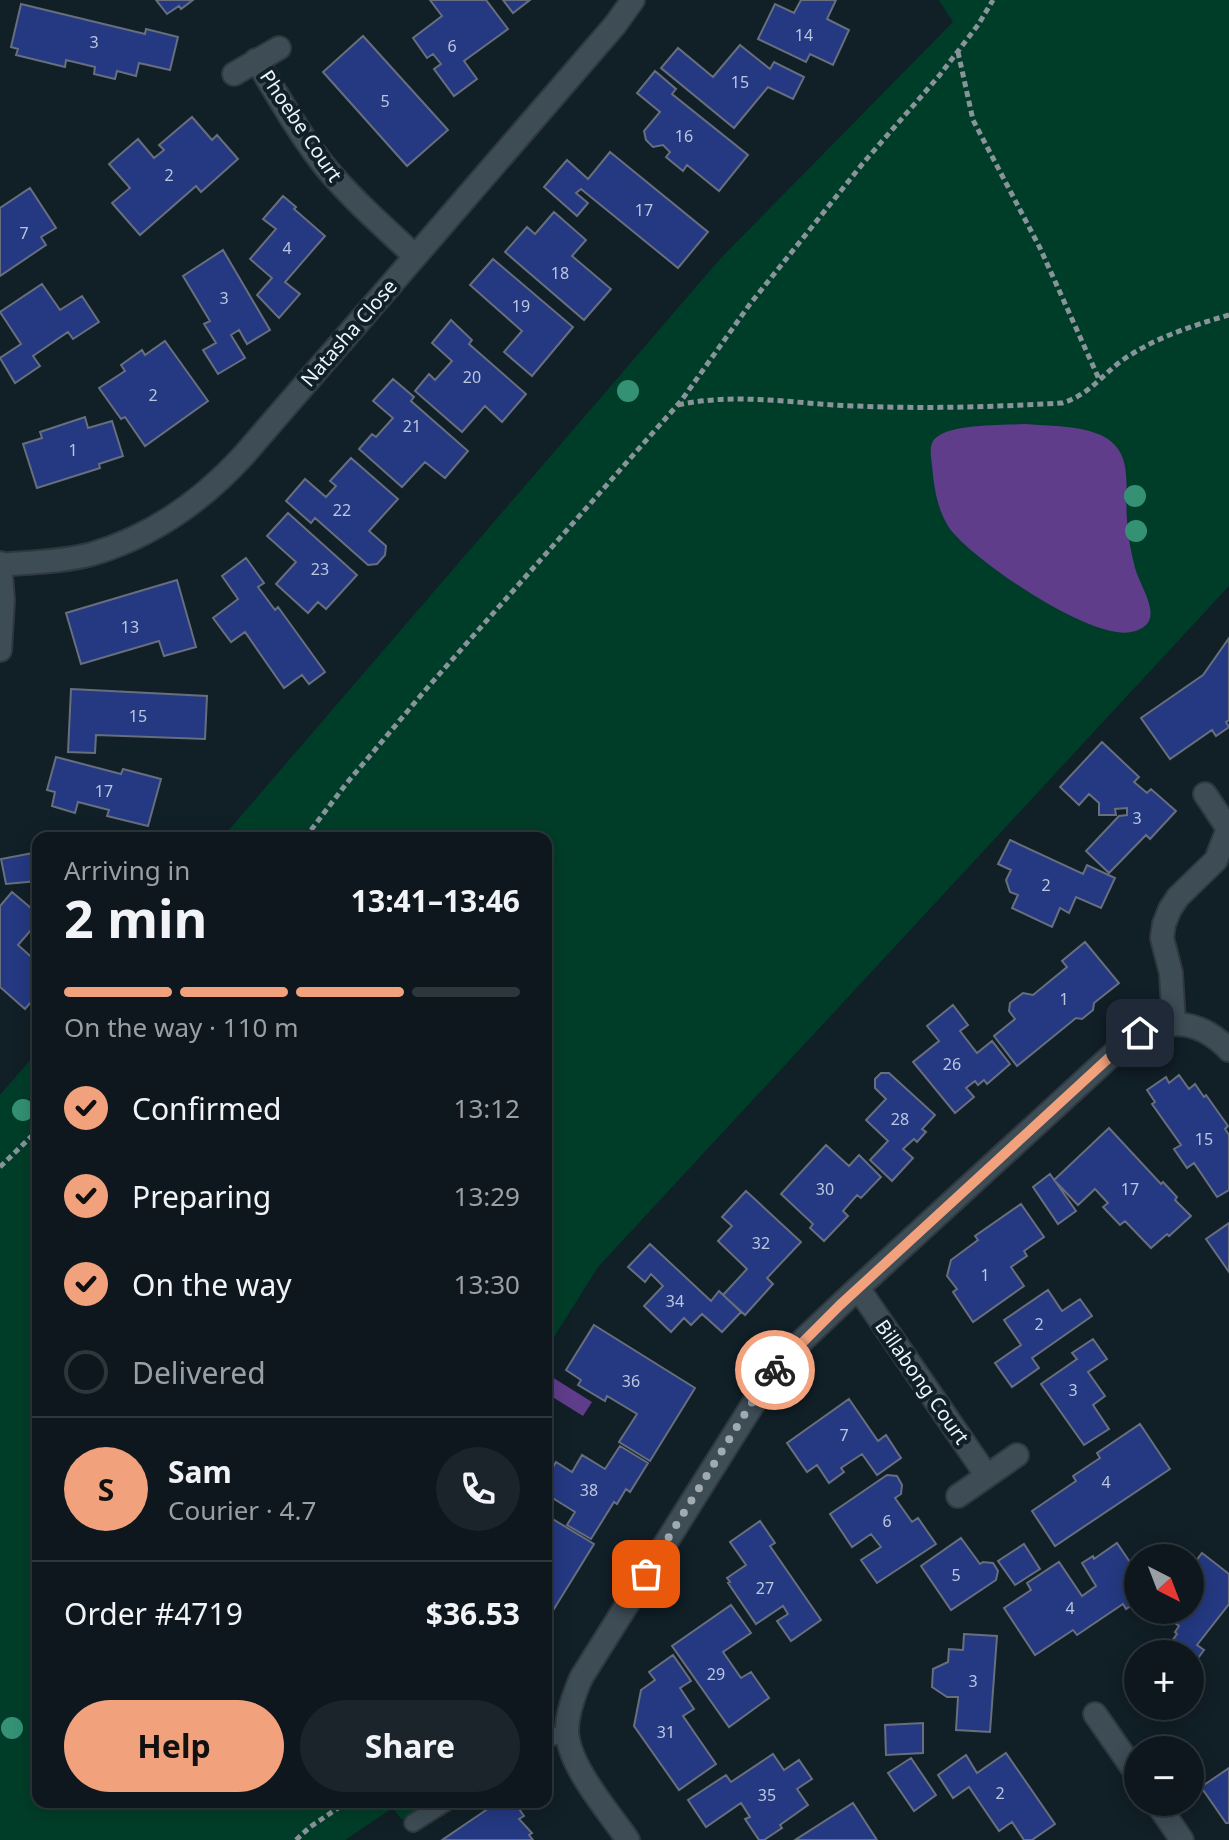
<!DOCTYPE html>
<meta charset="utf-8">
<style>
body{margin:0;font-family:"Noto Sans",sans-serif;background:#1b242a;color:#f1f3f6;height:100vh;display:flex;flex-direction:column;font-size:30px;white-space:nowrap}
*{box-sizing:border-box;margin:0}
p{font-size:26px;color:#9a9fa4}
.icon{flex:none;width:44px;height:44px;fill:none;stroke:currentColor;stroke-width:2;stroke-linecap:round;stroke-linejoin:round}
.map{position:relative;flex:1;overflow:hidden}
.details{position:absolute;left:32px;top:832px;width:520px;height:976px;display:flex;flex-direction:column;background:#0d171d;border-radius:16px;box-shadow:0 4px 20px #0003,0 0 0 2px #2d363b}
.details>*{flex:none}
.needle{width:52px;rotate:138deg}
.controls{position:absolute;left:1124px;top:1544px;display:grid;gap:16px}
.controls a{display:grid;place-items:center;width:80px;height:80px;border-radius:50%;background:#0d171d;box-shadow:0 4px 20px #0003,0 0 0 2px #2d363b;font-size:40px}
.pin{position:absolute;display:grid;place-items:center;width:68px;height:68px;color:#fff;margin:-34px;border-radius:16px;box-shadow:0 4px 12px #0006}
.courier{position:absolute;display:grid;place-items:center;width:80px;height:80px;margin:-40px;border:6px solid #f1a17c;border-radius:50%;background:#fff;color:#222;box-shadow:0 2px 10px #0007}
.overview em{font-style:normal;font-weight:700}
.overview div{display:flex;flex-direction:column-reverse}
.overview{display:flex;align-items:center;justify-content:space-between;height:136px;padding:0 32px}
h1{font-size:52px;font-weight:700;line-height:60px}
.bar{display:grid;grid-template-columns:repeat(4,1fr);gap:12px 8px;align-content:center;height:96px;padding:0 32px}
.bar i{height:10px;border-radius:6px;background:#2d363b}
.bar .selected{background:#f1a17c}
.bar p{grid-column:span 4}
.line{display:flex;align-items:center;gap:20px;padding:0 32px;border-top:2px solid #2d363b}
.line div{flex:1}
.round{display:grid;place-items:center;flex:none;width:84px;height:84px;border-radius:42px;background:#1b242a}
ol{padding:0 32px;list-style:none}
li{display:flex;align-items:center;gap:24px;height:88px}
li p{margin-inline-start:auto}
li .icon{padding:8px;border-radius:50%;background:#f1a17c;color:#111;stroke-width:4}
li:last-child{color:#9a9fa4}
li i{width:44px;height:44px;border:4px solid #2d363b;border-radius:50%}
.primary-button{display:flex;gap:16px;margin-top:auto;padding:16px 32px}
.primary-button a{flex:1;height:92px;border-radius:48px;background:#f1a17c;color:#111;font-size:32px;font-weight:700;line-height:92px;text-align:center}
.primary-button a+a{background:#1b242a;color:#f1f3f6}
.map>svg:first-child{display:block}
</style>
<div class="map">
<svg width="1229" height="1840" viewBox="0 0 1229 1840">
<rect width="100%" height="100%" fill="#111f27"/>
<path fill="#003d28" d="M939,0H1229V586L598,1267L546,1350V838H222L720,259L953,22Z
M38,1051V1802H429L402,1820L393,1808L345,1840H0V1095Z"/>
<path fill="#603d8b" d="M1026,424C1049,426 1076,425 1098,434C1107,437 1117,445 1121,454C1130,473 1125,500 1127,520C1128,537 1131,552 1135,568C1141,590 1169,624 1131,632C1091,641 973,560 950,529C937,510 934,487 932,465C931,456 928,443 937,437C952,424 1005,425 1026,424Z
M552,1377L592,1402L583,1416L546,1393V1387Z"/>
<path fill="#243982" stroke="#676e7d" stroke-width="2" d="M156,0H193L181,9L179,6L167,14Z
M430,0H486L508,29L464,61L477,79L454,96L434,69L441,64L433,54L427,58L413,38L442,16Z
M503,0H530L513,13Z
M801,0H836L827,19L849,30L833,65L810,54L806,62L758,39L775,4L794,13Z
M21,4L145,34L146,29L178,37L170,70L139,63L136,76L117,71L115,79L94,74L95,67L66,60L65,67L16,55L18,49L11,47Z
M363,36L448,130L407,166L323,72Z
M740,45L770,69L774,62L804,77L793,99L768,87L734,128L661,68L678,48L713,77Z
M655,71L676,89L672,94L748,155L719,191L687,165L683,171L666,157L670,152L663,145L653,147L646,140L644,131L660,112L637,93Z
M192,117L212,140L217,135L238,159L201,192L196,186L140,235L112,203L130,188L109,164L138,139L154,158L164,150L159,145Z
M610,152L708,232L678,268L581,189L576,193L588,203L577,216L544,187L567,160L588,179Z
M30,188L56,228L41,237L46,245L0,276V208Z
M283,196L296,207L294,209L325,236L285,282L300,294L279,318L257,295L272,278L250,259L276,229L263,219Z
M554,212L586,240L572,256L611,289L584,320L505,252L527,227L535,234Z
M223,250L270,330L247,344L239,330L231,335L245,358L218,374L203,350L216,343L204,324L210,321L183,276Z
M493,259L573,327L532,376L504,352L522,331L470,285Z
M42,284L60,310L82,296L99,322L73,339L68,332L33,356L40,366L15,383L0,358L21,344L0,312Z
M451,320L472,340L469,344L526,394L502,422L485,406L462,432L415,391L429,374L435,380L452,361L432,343Z
M165,341L208,401L145,446L125,417L121,419L99,388L125,371L121,365L142,350L145,355Z
M393,379L414,397L411,401L468,451L445,478L425,462L402,487L359,449L372,434L376,437L393,418L373,401Z
M85,417L88,428L112,421L123,456L99,464L100,468L37,488L23,444L42,438L40,432Z
M351,458L398,499L369,531L386,546L385,555L377,564L368,565L315,518L311,523L286,501L305,479L326,497L336,486L330,481Z
M288,513L357,575L326,609L318,602L308,613L276,584L296,562L267,536Z
M246,558L264,583L258,587L275,610L278,607L325,672L309,684L302,675L284,688L245,632L231,642L213,618L238,599L222,576Z
M177,580L196,647L164,656L159,641L81,664L66,613Z
M1229,638V720L1226,722L1229,727L1216,736L1212,730L1170,759L1141,718L1203,675Z
M71,689L207,696L205,739L96,735L95,753L68,752Z
M1102,742L1139,777L1134,782L1147,793L1151,789L1176,811L1150,839L1146,835L1109,873L1086,851L1119,816L1127,815V808L1115,809L1116,815H1099V803L1089,794L1079,805L1060,787Z
M56,757L121,774L123,769L161,779L148,826L107,816L109,810L78,802L75,813L52,806L55,792L47,790Z
M1010,840L1083,874L1087,865L1115,878L1101,908L1076,897L1069,913L1060,908L1052,927L1012,908L1018,895L1010,892L1006,880L1011,870L998,864Z
M38,852V881L6,884L1,859Z
M12,892L38,914V922L18,945L38,963V994L25,1009L0,987V906Z
M1085,942L1119,983L1094,1003L1093,1010L1082,1019L1076,1018L1017,1066L994,1036L1015,1019L1009,1011L1010,1003L1023,993L1033,995L1067,967L1062,961Z
M953,1005L968,1025L960,1031L977,1053L992,1041L1010,1064L987,1084L984,1080L978,1085L975,1081L966,1088L974,1097L955,1113L913,1062L939,1041L927,1026Z
M881,1073H889L935,1115L922,1129L926,1132L917,1142L914,1139L903,1149L913,1158L892,1181L870,1160L888,1141L866,1120L886,1099L875,1088V1079Z
M1179,1075L1189,1089L1195,1084L1204,1097L1206,1095L1228,1126L1225,1129L1229,1135V1190L1217,1197L1194,1163L1187,1168L1174,1149L1181,1145L1152,1104L1155,1102L1147,1090L1166,1077L1169,1083Z
M1109,1128L1161,1184L1163,1182L1177,1197L1175,1200L1191,1216L1169,1236L1167,1234L1151,1248L1125,1221L1120,1225L1103,1207L1108,1203L1095,1189L1078,1205L1054,1180Z
M826,1145L849,1166L859,1155L881,1177L861,1198L857,1195L843,1211L848,1216L824,1241L810,1228L813,1224L781,1194Z
M1050,1174L1076,1211L1058,1224L1033,1187Z
M746,1191L801,1242L767,1278L773,1284L745,1315L723,1295L747,1269L718,1241L732,1226L722,1217Z
M1021,1204L1044,1237L1024,1251L1027,1256L1011,1267L1024,1286L973,1322L953,1292L957,1289L947,1276L951,1260L978,1240L975,1236Z
M1229,1223V1272L1206,1239Z
M650,1244L711,1301L719,1291L741,1312L722,1332L702,1314L691,1325L684,1318L671,1332L644,1306L663,1286L651,1274L645,1282L628,1267Z
M1048,1290L1062,1311L1080,1299L1092,1316L1032,1358L1039,1368L1012,1387L995,1363L1021,1345L1004,1320Z
M594,1325L695,1388L650,1461L619,1442L637,1414L607,1396L605,1401L578,1385L581,1380L566,1370Z
M1093,1339L1107,1359L1088,1372L1105,1396L1093,1405L1109,1429L1084,1445L1041,1384L1077,1359L1072,1353Z
M849,1399L878,1441L886,1435L901,1458L877,1475L862,1454L841,1468L844,1472L829,1483L817,1465L807,1472L787,1443Z
M1140,1424L1170,1469L1055,1546L1032,1511L1076,1481L1073,1476L1100,1458L1097,1453Z
M620,1446L648,1463L630,1492L626,1489L617,1504L614,1502L591,1539L567,1525L575,1512L546,1494V1479L556,1462L572,1472L582,1455L605,1469Z
M887,1475L897,1476L902,1485L901,1494L895,1498L912,1522L918,1518L936,1544L877,1583L861,1560L881,1547L871,1534L852,1547L830,1514Z
M546,1515L594,1544L549,1617L546,1616Z
M760,1521L775,1543L770,1546L821,1620L791,1641L777,1621L788,1614L783,1606L756,1624L728,1583L730,1582L727,1578L746,1565L730,1542Z
M961,1538L980,1564L983,1562L993,1563L998,1571L996,1580L951,1610L921,1566Z
M1117,1543L1134,1568L1138,1566V1601L1126,1609L1123,1604L1077,1635L1073,1630L1035,1655L1004,1608L1031,1590L1027,1583L1059,1562L1082,1596L1096,1586L1082,1563L1093,1556L1094,1559Z
M1024,1544L1040,1569L1015,1585L998,1561Z
M1202,1553L1229,1574V1604L1197,1645L1204,1650L1190,1669V1654H1162L1177,1634L1175,1632L1179,1626L1157,1610H1190V1569Z
M731,1605L751,1633L723,1652L741,1678L751,1672L769,1698L729,1727L672,1646Z
M964,1634L997,1636L990,1732L956,1730L958,1697H947L932,1687L933,1669L948,1662L949,1649L963,1650Z
M673,1655L691,1681L680,1688L694,1709L683,1716L716,1764L679,1790L634,1726L641,1690L655,1680L649,1672Z
M923,1723V1753L886,1755L885,1725Z
M1006,1753L1055,1824L1032,1840H1024L1012,1822L999,1831L969,1787L953,1798L938,1775L966,1755L977,1773Z
M773,1754L784,1770L799,1760L812,1779L797,1789L808,1805L780,1825L782,1828L764,1840H759L745,1819L750,1817L741,1803L706,1827L688,1800L726,1775L731,1782Z
M911,1758L936,1795L914,1811L888,1773Z
M1229,1768V1823H1226L1201,1787Z
M498,1802H514L524,1816L519,1819L532,1833L529,1835L533,1840H442Z
M853,1803L877,1840H795Z"/>
<g fill="none" stroke-linecap="round" stroke-linejoin="round">
<defs>
<path id="service" d="M546,1738L567,1734
M413,1823L446,1802"/>
<path id="minor" d="M256,60C279,97 300,136 327,169C354,201 385,228 415,256
M234,74L279,48
M0,563L3,600L0,650
M0,565C30,562 63,562 92,554C153,536 202,501 244,455L615,25L633,0
M1205,794L1229,830
M1174,1024L1171,973L1162,938L1164,924L1170,909L1178,897L1216,860L1228,829
M858,1288L987,1476
M958,1496L1017,1455
M1095,1714L1138,1776
M1156,1802L1182,1840
M628,1840C609,1812 569,1767 567,1732C567,1713 574,1695 581,1678L772,1374L804,1339L858,1288L1125,1043C1163,1018 1196,1016 1229,1050"/>
</defs>
<use href="#service" stroke="#30383f" stroke-width="20"/>
<use href="#minor" stroke="#30383f" stroke-width="26"/>
<path stroke="#88939a" stroke-width="5" stroke-dasharray="6 4" stroke-linecap="butt" d="M958,52L973,120L1040,248L1099,379
M678,405C737,392 795,404 855,406C924,409 993,407 1062,403C1089,395 1102,375 1124,359C1157,337 1191,326 1229,315
M305,838L346,784L428,687L681,401L750,304L864,162L939,76L978,25L993,0
M0,1167L38,1130
M296,1840L310,1827L347,1802"/>
<use href="#service" stroke="#3d4c55" stroke-width="16"/>
<use href="#minor" stroke="#3d4c55" stroke-width="22"/>
</g>
<g fill="#349173">
<circle cx="628" cy="391" r="11"/>
<circle cx="1135" cy="496" r="11"/>
<circle cx="1136" cy="531" r="11"/>
<circle cx="23" cy="1110" r="11"/>
<circle cx="12" cy="1728" r="11"/>
</g>
<g fill="none" stroke-linecap="round" stroke-linejoin="round">
<path stroke="#9faab1" stroke-width="8" stroke-dasharray="0 14.4" d="M646,1574L759,1391L775,1370"/>
<path stroke="#f1a17c" stroke-width="10" d="M775,1370L840,1305L1125,1043L1140,1033"/>
</g>
<g text-anchor="middle" stroke-width="8" stroke-linejoin="round" paint-order="stroke">
<g font-size="16" fill="#bac6dd">
<text x="804" y="41">14</text>
<text x="94" y="48">3</text>
<text x="452" y="52">6</text>
<text x="740" y="88">15</text>
<text x="385" y="107">5</text>
<text x="684" y="142">16</text>
<text x="169" y="181">2</text>
<text x="644" y="216">17</text>
<text x="24" y="239">7</text>
<text x="287" y="254">4</text>
<text x="560" y="279">18</text>
<text x="224" y="304">3</text>
<text x="521" y="312">19</text>
<text x="472" y="383">20</text>
<text x="153" y="401">2</text>
<text x="412" y="432">21</text>
<text x="73" y="456">1</text>
<text x="342" y="516">22</text>
<text x="320" y="575">23</text>
<text x="130" y="633">13</text>
<text x="138" y="722">15</text>
<text x="104" y="797">17</text>
<text x="1137" y="824">3</text>
<text x="1046" y="891">2</text>
<text x="1064" y="1005">1</text>
<text x="952" y="1070">26</text>
<text x="900" y="1125">28</text>
<text x="1204" y="1145">15</text>
<text x="825" y="1195">30</text>
<text x="1130" y="1195">17</text>
<text x="761" y="1249">32</text>
<text x="985" y="1281">1</text>
<text x="675" y="1307">34</text>
<text x="1039" y="1330">2</text>
<text x="631" y="1387">36</text>
<text x="1073" y="1396">3</text>
<text x="844" y="1441">7</text>
<text x="1106" y="1488">4</text>
<text x="589" y="1496">38</text>
<text x="887" y="1527">6</text>
<text x="956" y="1581">5</text>
<text x="765" y="1594">27</text>
<text x="1070" y="1614">4</text>
<text x="716" y="1680">29</text>
<text x="973" y="1687">3</text>
<text x="666" y="1738">31</text>
<text x="1000" y="1799">2</text>
<text x="767" y="1801">35</text>
</g>
<g font-size="20" fill="#ecf5fb" stroke="#111f27">
<text transform="translate(301 126) rotate(56)" y="7">Phoebe Court</text>
<text transform="translate(349 333) rotate(-49)" y="7">Natasha Close</text>
<text transform="translate(922 1382) rotate(55)" y="7">Billabong Court</text>
</g>
</g>
</svg>
<div class="controls">
<a><svg class="needle" viewBox="-14 -14 28 28"><path d="M0-13l5 13h-10z" fill="#e53935"/><path d="M0 13l5-13h-10z" fill="#9a9fa4"/></svg></a>
<a>+</a>
<a>−</a>
</div>
<div class="pin" style="left:646px;top:1574px;background:#ea580c"><svg class="icon" aria-label="bag" viewBox="0 0 24 24"><path d="M5 8h14l-1 12H6zM9 8a3 3 0 0 1 6 0"/></svg></div>
<div class="pin" style="left:1140px;top:1033px;background:#1f2937"><svg class="icon" aria-label="home" viewBox="0 0 24 24"><path d="M3 11l9-7 9 7M6 9v11h12V9"/></svg></div>
<div class="courier" style="left:775px;top:1370px"><svg class="icon" aria-label="bike" viewBox="0 0 24 24"><circle cx="6" cy="16" r="4"/><circle cx="18" cy="16" r="4"/><path d="M6 16l4-8h5l3 8M10 8l3 8H6M13 5h3"/></svg></div>
<section class="details">
<div class="overview"><div><h1>2 min</h1><p>Arriving in</p></div><em>13:41–13:46</em></div>
<div class="bar"><i class="selected"></i><i class="selected"></i><i class="selected"></i><i></i><p>On the way · 110 m</p></div>
<ol>
<li><svg class="icon" aria-label="check" viewBox="0 0 24 24"><path d="M5 12l5 5 9-10"/></svg>Confirmed<p>13:12</p></li>
<li><svg class="icon" aria-label="check" viewBox="0 0 24 24"><path d="M5 12l5 5 9-10"/></svg>Preparing<p>13:29</p></li>
<li><svg class="icon" aria-label="check" viewBox="0 0 24 24"><path d="M5 12l5 5 9-10"/></svg>On the way<p>13:30</p></li>
<li><i></i>Delivered</li>
</ol>
<div class="line" style="height:144px"><b class="round" style="background:#f1a17c;color:#111">S</b><div><b>Sam</b><p>Courier · 4.7</p></div><a class="round"><svg class="icon" aria-label="phone" viewBox="0 0 24 24"><path d="M5 4h4l2 5-3 2q2 4 5 5l2-3 5 2v4C11 20 4 13 5 4z"/></svg></a></div>
<div class="line" style="height:104px"><div>Order #4719</div><b>$36.53</b></div>
<div class="primary-button"><a>Help</a><a>Share</a></div>
</section>
</div>
